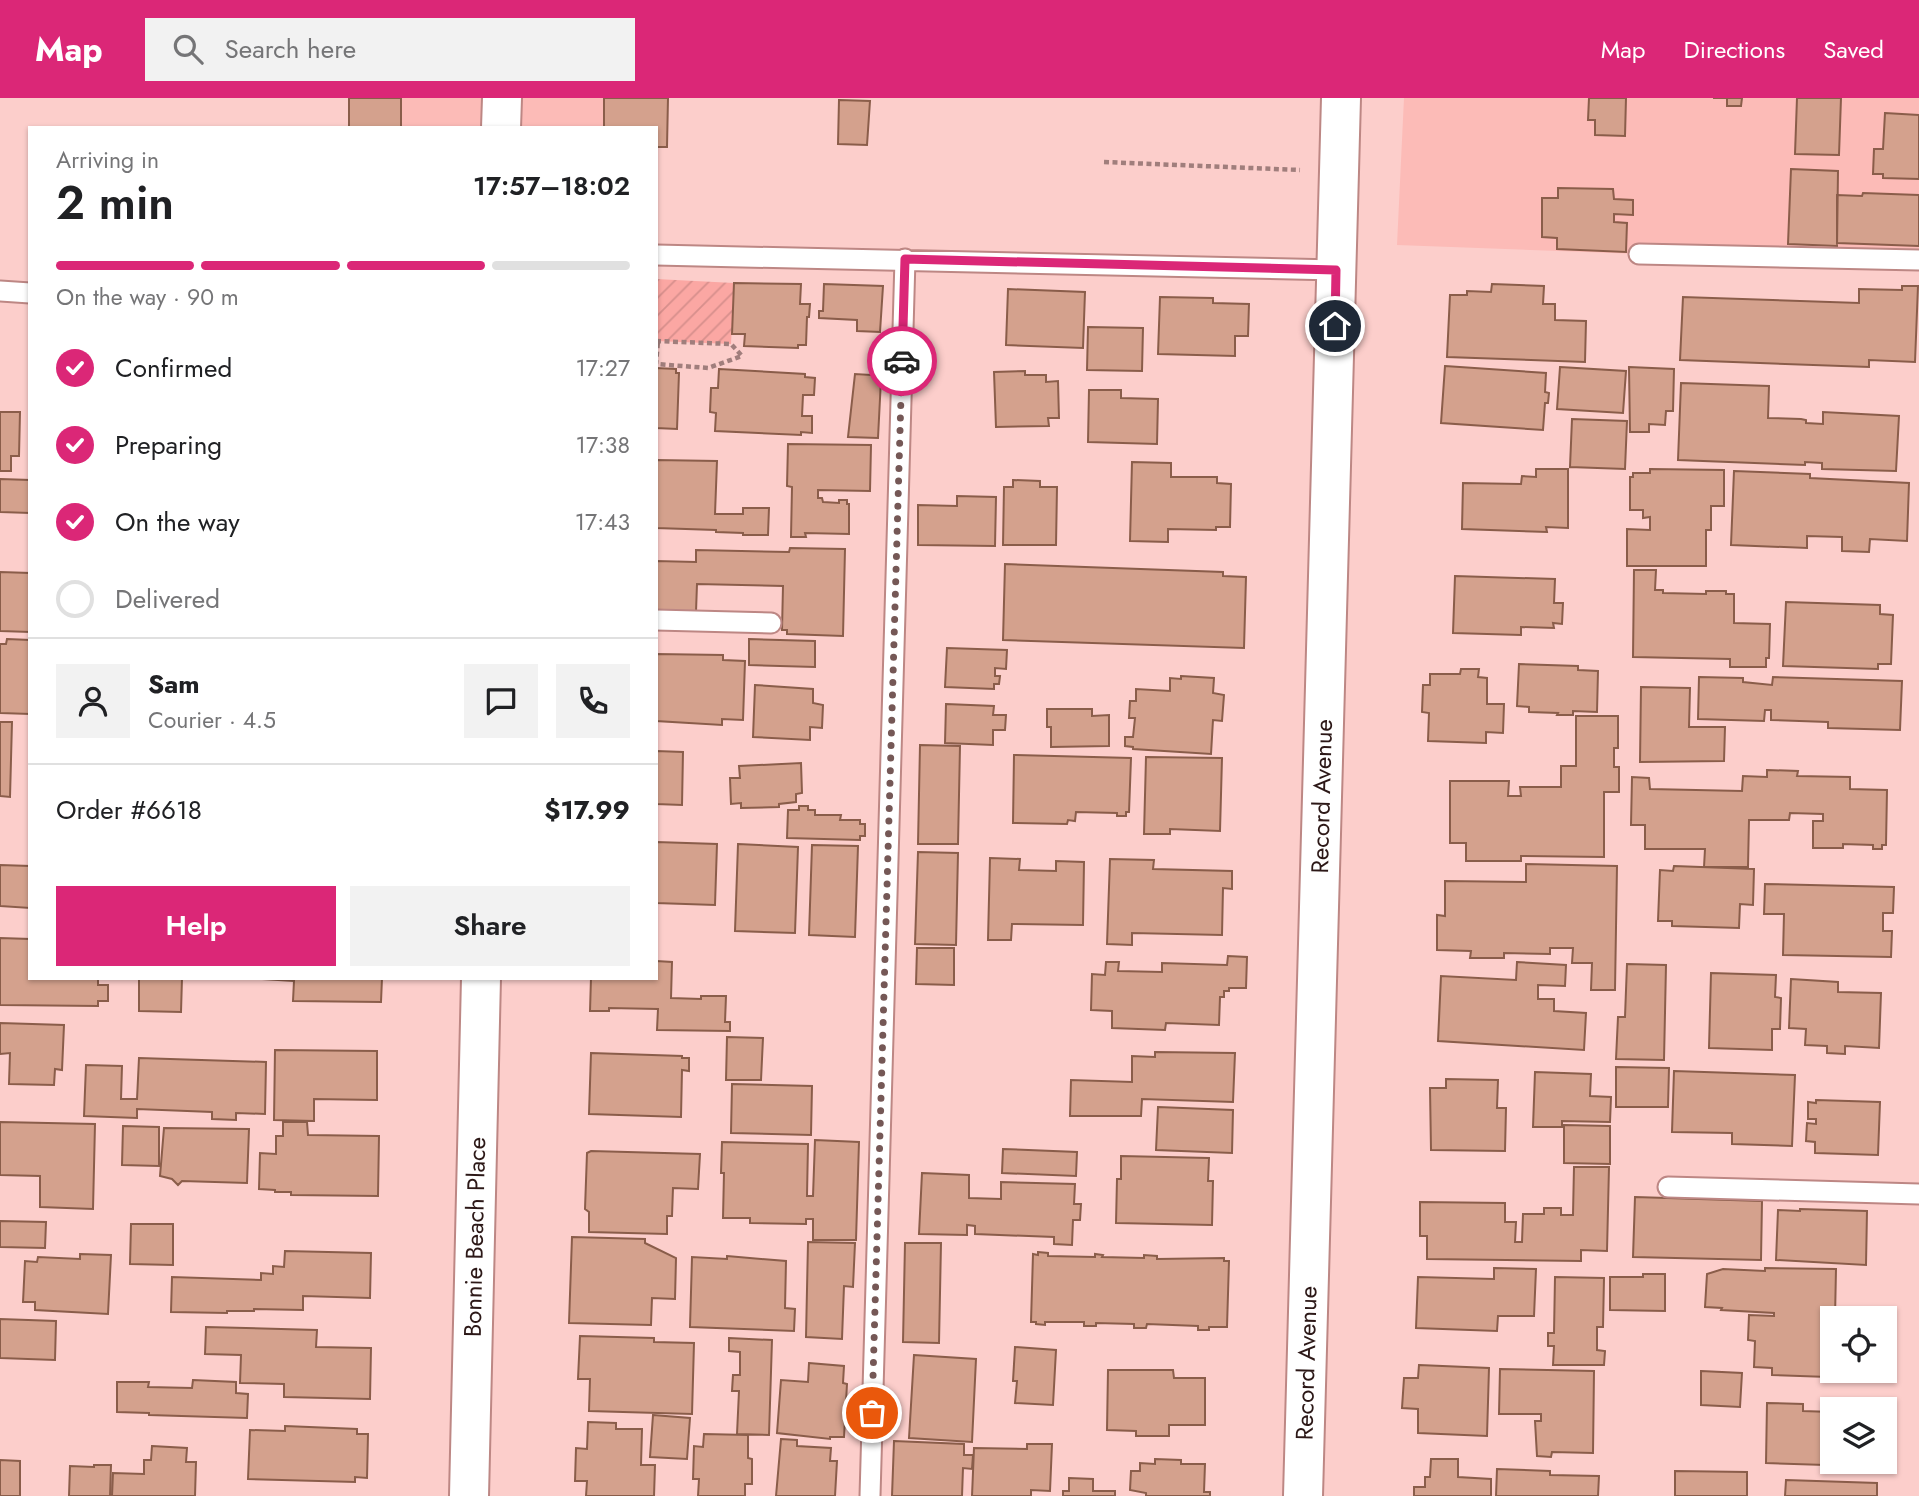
<!DOCTYPE html>
<meta charset="utf-8">
<style>
body{margin:0;font-family:Jost,sans-serif;background:#f2f2f2;color:#202124;height:100vh;display:flex;flex-direction:column;font-size:26px;white-space:nowrap}
*{box-sizing:border-box;margin:0}
p{font-size:23px;color:#757577}
.icon{flex:none;width:38px;height:38px;fill:none;stroke:currentColor;stroke-width:2;stroke-linecap:round;stroke-linejoin:round}
.map{position:relative;flex:1;overflow:hidden}
.sheet{position:absolute;left:28px;top:28px;width:630px;height:854px;display:flex;flex-direction:column;background:#fff;border-radius:0px;box-shadow:0 2px 5px #0004}
.sheet>*{flex:none}
.tools{position:absolute;left:1820px;top:1208px;display:grid;gap:14px}
.tools a{display:grid;place-items:center;width:77px;height:77px;border-radius:0px;background:#fff;box-shadow:0 2px 5px #0004;font-size:35px}
.pin{position:absolute;display:grid;place-items:center;width:60px;height:60px;color:#fff;margin:-30px;border:4px solid #fff;border-radius:50%;box-shadow:0 2px 7px #0007}
.courier{position:absolute;display:grid;place-items:center;width:70px;height:70px;margin:-35px;border:5px solid #db2777;border-radius:50%;background:#fff;color:#222;box-shadow:0 2px 9px #0007}
.summary em{font-style:normal;font-weight:600}
.summary div{display:flex;flex-direction:column-reverse}
.summary{display:flex;align-items:center;justify-content:space-between;height:119px;padding:0 28px}
h1{font-size:46px;font-weight:600;line-height:52px}
.bar{display:grid;grid-template-columns:repeat(4,1fr);gap:10px 7px;align-content:center;height:84px;padding:0 28px}
.bar i{height:9px;border-radius:5px;background:#e0e0e0}
.bar .selected{background:#db2777}
.bar p{grid-column:span 4}
.line{display:flex;align-items:center;gap:18px;padding:0 28px;border-top:2px solid #e0e0e0}
.line div{flex:1}
.round{display:grid;place-items:center;flex:none;width:74px;height:74px;border-radius:0px;background:#f2f2f2}
ol{padding:0 28px;list-style:none}
li{display:flex;align-items:center;gap:21px;height:77px}
li p{margin-inline-start:auto}
li .icon{padding:7px;border-radius:50%;background:#db2777;color:#fff;stroke-width:4}
li:last-child{color:#757577}
li i{width:38px;height:38px;border:4px solid #e0e0e0;border-radius:50%}
.button{display:flex;gap:14px;margin-top:auto;padding:14px 28px}
.button a{flex:1;height:80px;border-radius:0px;background:#db2777;color:#fff;font-size:28px;font-weight:600;line-height:80px;text-align:center}
.button a+a{background:#f2f2f2;color:#202124}
header{display:flex;align-items:center;gap:42px;box-sizing:border-box;height:98px;padding:0 35px;background:#db2777;color:#fff}
header strong{font-size:33px}
nav{display:flex;gap:38px;margin-inline-start:auto;font-size:24px}
.search{width:490px;height:63px;background:#f2f2f2;display:flex;align-items:center;gap:18px;box-sizing:border-box;padding:0 24px;border-radius:0px;color:#757577;font-size:26px}
.map>svg:first-child{display:block}
</style>
<header>
<strong>Map</strong>
<div class="search"><svg class="icon" aria-label="search" viewBox="0 0 24 24"><circle cx="10" cy="10" r="6"/><path d="M15 15l6 6"/></svg>Search here</div>
<nav><a>Map</a><a>Directions</a><a>Saved</a></nav>
</header>
<div class="map">
<svg width="1919" height="1398" viewBox="0 0 1919 1398">
<defs>
<pattern id="garden-furrows" width="10" height="10" patternUnits="userSpaceOnUse" patternTransform="scale(1.75)"><rect width="10" height="10" fill="#fba7a3"/><path d="M-1 1l2-2M0 10L10 0M9 11l2-2" fill="none" stroke="#d78f8c"/></pattern>
</defs>
<rect width="100%" height="100%" fill="#fccecb"/>
<path fill="#fcbbb7" d="M349,0H668L667,49H656V30H349Z
M1404,0H1919V162L1639,156L1397,147Z"/>
<path fill="url(#garden-furrows)" d="M656,181L734,185L731,246L656,243Z"/>
<path fill="#d4a18d" stroke="#8a5d4a" stroke-width="2" d="M349,0H401V30H349Z
M604,0H668L667,49H656V30H604Z
M1589,0H1626L1625,38L1595,37V22H1588Z
M1713,0H1742L1741,8H1727V0Z
M1797,0H1841L1839,57L1795,56Z
M839,2L870,3L867,47L838,46Z
M1885,15L1919,17V81L1883,80V76H1873L1874,51H1883Z
M1791,71L1838,73L1837,148L1788,146Z
M1558,90L1613,91L1614,101L1633,102V117L1614,116V124L1627,125L1626,154L1557,151V140L1542,139V100H1558Z
M1863,95L1919,97V148L1837,145V97L1862,98Z
M734,185L801,186L800,206H810L809,219H807L806,247H798V250L744,248L745,236H732Z
M824,186L883,188L880,234L857,233V222L819,220V213H823Z
M1492,186L1544,188L1543,206H1555V222L1586,223L1585,264L1447,259L1450,197H1467V193L1491,194Z
M1902,188H1918L1915,264L1869,262V269L1680,262L1683,199L1859,205V191L1902,192Z
M1008,191L1085,194L1083,250L1006,247Z
M1160,199L1213,200V205L1249,206L1248,238H1235V258L1158,256Z
M1088,229L1143,230L1142,273L1087,272Z
M872,262L882,263L881,276H883V281H881L878,340L848,339L855,276L871,277Z
M1445,268L1546,275L1545,294L1549,295L1548,305H1545L1543,332L1441,325Z
M1560,269L1626,273L1623,315L1557,311Z
M1629,269L1674,271L1673,313H1666L1665,327L1649,326V334H1630Z
M656,270L676,271V275H679L677,331L656,330Z
M719,271L805,276V279L815,280L814,297H803L802,318H812V335L801,334V337L715,333L716,315L710,314L711,290H718Z
M1025,273V277H1046V284L1058,283L1059,320H1048L1049,328L996,329L994,274Z
M1681,285L1769,288L1768,320L1801,321L1806,322V325L1823,326V314L1899,318L1896,373L1822,371V365L1805,364V367L1678,362Z
M1089,292H1121V300L1158,301L1157,346L1088,344Z
M0,314H20L19,358H11V373H0Z
M1572,321L1627,323L1625,371L1570,369Z
M788,346L871,347L870,393L818,392V400H822L823,404L839,405V402H847V406H849V436L805,435L806,439H791L792,389L787,388Z
M656,362L717,363L715,416H743V410H769L768,437H743V435L716,434V432L656,430Z
M1132,364L1171,365V379H1217V385L1231,386L1230,429H1216V432L1168,431V444L1130,443Z
M1536,371H1568V430L1546,429L1547,434L1462,431L1463,385L1521,386L1522,378L1536,379Z
M1650,371L1724,372V408H1711V432H1706V468H1627V431L1650,432V419L1643,420V412H1630V379H1633V375H1650Z
M1734,373L1810,376V380L1909,385L1907,443L1870,441L1869,454L1842,453V439L1807,438V450L1731,447Z
M0,381L30,382V415L0,414Z
M1013,382L1040,383V389H1057L1056,447H1003L1004,389H1013Z
M957,398L996,399L995,448L918,447V407L957,408Z
M790,450L845,451L843,538L787,536V532H782L783,488L697,486L696,514L656,513V463L696,464V452L789,454Z
M1005,466L1223,474V478L1246,479L1244,550L1003,542Z
M1634,472H1656L1655,492H1663V495L1706,496V493H1726V496H1734V525L1770,526L1769,560H1766V569H1730V561L1633,559Z
M0,474L30,475V534L0,533Z
M1455,478L1555,481L1554,505H1563L1562,526L1553,525L1554,530L1521,529V537L1453,535Z
M1786,504L1880,507V516L1893,517L1891,566H1878V571L1783,568Z
M7,541L30,542V616L0,615V546H6Z
M749,541L815,543V569L749,567Z
M947,550L1007,552L1006,571L995,570V578H1000L999,586H994V591L945,589Z
M656,556L723,557V562L745,563L743,622L722,621V627L656,623Z
M1519,566L1578,568V572L1598,573L1597,614L1573,613V617H1557L1558,615L1529,614V609L1517,608Z
M1461,571H1479L1478,579L1487,580V606H1504L1503,635L1486,634V645L1428,643L1429,615L1422,614L1423,587H1430V576H1460Z
M1181,578L1214,580L1213,595L1224,597L1222,623L1213,622L1211,656L1133,651V649L1125,648V639H1133L1135,620H1129L1130,603H1136V591L1170,593V580L1181,581Z
M1699,579L1743,580V584L1772,587L1773,579L1902,583L1900,632L1828,630V624L1771,622V612H1765L1764,623L1698,621Z
M755,587L813,591V605L823,607L822,630L810,629V642L753,639Z
M1641,589L1690,590L1689,629H1725L1724,663L1640,664Z
M946,606L994,608L993,617H1006L1005,632H993V647L945,645Z
M1047,611H1092V618L1109,617V648L1051,649V629H1047Z
M1576,618H1618V650H1614V669H1619V694H1604V759L1521,758V763H1466V745H1450V683H1509L1508,698H1521L1520,689H1561V668H1576Z
M0,624H12L10,699L0,698Z
M920,647L960,648L958,746H918Z
M656,653L683,654L682,707L656,706Z
M1014,657L1131,660L1129,714H1126V718H1117V715L1076,714L1075,723L1068,722L1067,726L1013,725Z
M1146,659L1222,660L1220,733L1170,731V736H1144Z
M801,665L802,695L796,696V704L779,706V709L741,710V705L731,706L730,680H740L739,668Z
M1767,672L1798,673L1797,678L1850,679V691L1887,692L1886,747H1882V751H1873V747L1843,746V750H1813V723H1823V716L1790,715L1789,722H1749L1748,769H1704L1705,751H1645V727H1631L1632,679L1649,680L1650,691L1742,693L1743,678L1767,679Z
M799,708H808V712H815V717H841L840,722H860V726H865V738H860V742L787,740L788,712H799Z
M656,744L717,746L715,807L656,805Z
M738,746L798,749L795,835L735,833Z
M812,747L858,748L855,839L809,837Z
M918,754L958,755L956,847L915,846Z
M990,760L1020,761L1019,772L1056,773V763L1084,764L1083,827L1012,826L1011,842H988Z
M1110,761L1154,762L1153,771L1232,773V791L1223,790L1222,837L1132,835V847L1107,846Z
M1526,766L1617,768L1615,892H1591L1592,865H1572L1573,850H1550V856L1504,855V860H1470L1471,853L1437,852V817L1445,818V783L1526,784Z
M0,767L30,768V810L0,808Z
M1674,768L1754,771L1753,807L1740,806L1739,830L1672,828V823H1658L1660,772L1673,773Z
M1765,786L1894,789L1893,815H1883V833H1892L1891,859L1783,857L1784,816H1764Z
M0,840L30,841V880H98V887H108V903H98V908L0,907Z
M917,850H954V887L916,886Z
M1228,858L1247,859L1246,890H1229V893H1224V899H1220L1219,927L1166,925L1165,932L1112,930V913L1091,912L1092,876L1105,877L1106,864H1119L1118,873L1162,874V865L1227,867Z
M656,863L672,864L671,900L701,901V898H726L725,924H730V933L657,932L658,911L609,910V913H590L591,880H656Z
M1517,864L1566,867L1565,888L1538,887V901H1554V913L1586,915L1584,952L1438,943L1441,878L1516,882Z
M1627,866L1666,867L1664,962L1616,961L1618,919H1625Z
M1711,875L1776,877L1775,899L1781,900L1780,931H1772V952L1709,950Z
M139,880H182L181,914L139,913Z
M246,880H382L381,904L293,903L294,883Z
M1791,881L1838,884V894L1881,895L1879,950L1845,948V956L1827,955V948L1805,947L1806,931L1789,930Z
M0,925L64,927L62,972L55,971L54,987L9,986L10,955L0,956Z
M727,939L763,940L761,982H726Z
M275,952L377,953V1002L314,1001V1023L274,1022Z
M1155,954L1235,955L1233,1004L1142,1001L1141,1018H1070L1071,982L1132,984V958L1155,959Z
M591,955L682,958V960H689V973L682,972L681,1019L589,1016Z
M139,960L266,964L265,1016L236,1015V1022L212,1021V1014L137,1011V1020L84,1018L86,967L122,968L121,1001H137Z
M1616,969L1669,970L1668,1009H1616Z
M1674,973L1795,977L1792,1048L1732,1046V1035L1672,1034Z
M1535,974L1591,976L1590,998L1611,999L1610,1024L1562,1023V1029H1533Z
M1446,981L1498,982L1497,1010H1506L1505,1053L1431,1052L1430,990H1446Z
M732,986L812,988L811,1037L731,1035Z
M1816,1002L1880,1004L1878,1057L1815,1055V1044L1806,1043L1807,1025L1816,1026V1021H1808V1004L1816,1005Z
M1158,1009L1233,1012L1232,1055L1156,1052Z
M0,1024L95,1026L93,1111L40,1109V1078L0,1077Z
M283,1024H307L308,1037L379,1038L378,1098L291,1097V1094H275V1092L259,1091L260,1055L276,1056V1038H283Z
M1564,1027L1610,1028V1066L1564,1065Z
M123,1028L159,1029V1068L122,1067Z
M164,1030L249,1031L247,1085L182,1083L178,1087L172,1081L160,1078Z
M815,1042L859,1044L856,1142H813V1121H806V1126L750,1125V1120H723L724,1075H721L722,1044L808,1046L807,1098H813Z
M1003,1051L1077,1054L1076,1078L1002,1075Z
M591,1053L700,1056L698,1091L673,1090L672,1118H667V1136L589,1134V1114L585,1111L587,1055Z
M1121,1058L1209,1060L1208,1083H1213L1212,1127L1116,1125L1117,1081H1121Z
M1574,1069H1609L1607,1153L1581,1152V1163L1427,1161V1138H1420V1104L1505,1105V1124H1516L1515,1144H1522L1523,1116H1544V1110H1561V1117H1573Z
M922,1075L969,1077V1100L1001,1101V1084L1075,1086L1074,1106H1081L1080,1122H1073L1072,1147L1054,1146V1139L975,1136V1128L967,1127V1137L919,1136Z
M1635,1099L1762,1103L1761,1162L1633,1159Z
M1800,1111L1867,1113L1866,1167L1776,1162L1778,1112L1800,1113Z
M0,1123L46,1124L45,1150L0,1149Z
M131,1126H173V1167L130,1166Z
M572,1139L645,1141V1145L676,1160L675,1201L652,1200L651,1227L569,1225Z
M808,1144L855,1145L853,1189L844,1188L842,1241L806,1239Z
M905,1145H941L939,1245L903,1244Z
M285,1153L371,1155L370,1200L303,1198V1212L254,1211V1213H227V1215L171,1214L172,1179L261,1182V1175L273,1176V1168L284,1169Z
M1038,1154L1048,1155V1158L1095,1159V1156L1103,1157L1102,1159L1144,1160V1157L1157,1158V1161L1224,1160V1163H1229L1227,1229H1209V1232H1198V1228L1147,1226L1146,1230H1134V1226L1096,1225V1228H1084V1224H1045V1227L1036,1226V1224H1031L1033,1156L1038,1157Z
M80,1156L111,1157L108,1216L35,1212V1204H23L25,1163L37,1164L38,1159L80,1161Z
M727,1158L786,1163L785,1210L795,1211L794,1233L690,1229L692,1159L727,1161Z
M1494,1170L1536,1171L1534,1218H1498L1497,1233L1416,1230L1418,1179L1494,1181Z
M1765,1170L1836,1171L1835,1220H1832V1272H1870V1278L1858,1277L1857,1280L1772,1277V1270L1754,1269L1755,1243L1748,1242L1749,1217L1774,1218V1215L1721,1212L1722,1210L1705,1209L1707,1176L1723,1171L1765,1173Z
M1643,1176H1665V1213L1610,1212V1179H1643Z
M1555,1179L1604,1180L1603,1229H1597V1252L1605,1253L1604,1267H1553L1554,1248H1548V1235H1554Z
M0,1221L56,1223L55,1262L0,1260Z
M206,1229L317,1232L316,1249L371,1250L370,1301L284,1299V1286L240,1285L241,1257L205,1256Z
M580,1238L654,1240V1244L694,1245L692,1316L589,1313L590,1281H578Z
M729,1240L772,1242L769,1337L737,1336L739,1293H732L733,1277H740V1254L729,1253Z
M1015,1249L1056,1252L1053,1307L1015,1305L1017,1283H1013Z
M914,1257L976,1261L972,1344L909,1340Z
M809,1265L844,1268L843,1285L847,1286L844,1339H830V1341L777,1335L781,1282L808,1284Z
M1419,1267L1489,1270L1487,1338L1418,1335V1311L1402,1310L1404,1280H1418Z
M1500,1271L1594,1273L1593,1355L1552,1354L1551,1359L1537,1358L1535,1323H1541V1316H1499Z
M1108,1272H1173L1174,1280H1205V1327H1169V1338H1136V1333L1107,1332Z
M1701,1273L1742,1275L1740,1309L1701,1307Z
M193,1282L236,1284V1295L248,1296L247,1320L149,1317V1315L117,1314V1284H149L148,1289L192,1290Z
M1767,1305L1803,1306V1313L1832,1314V1363H1858L1857,1368L1766,1365Z
M653,1317L690,1320L687,1361L650,1359Z
M588,1324L616,1325V1331H642L641,1367H655L654,1398H586L587,1383H575L576,1350L587,1351Z
M285,1328L357,1331V1336H368L367,1380L355,1379V1384L248,1381L250,1332L285,1333Z
M704,1336L748,1337V1360L752,1361V1386H745V1398H698L699,1381H693L694,1348L703,1349Z
M781,1341L797,1342V1348L831,1350L830,1363H837L835,1398H776Z
M894,1343L964,1346V1357H973L972,1371L963,1370L962,1398H892Z
M1027,1346H1052L1050,1393L1031,1392V1398H972L974,1350L1027,1351Z
M152,1348L187,1350L186,1364H196L195,1398H112L113,1375L144,1376V1362H151Z
M1155,1361L1181,1362V1366H1205L1204,1394H1210V1398H1146V1395L1130,1392L1131,1373H1140V1365L1155,1366Z
M1431,1361H1458V1379L1491,1381V1398H1414V1389H1425V1379H1430Z
M0,1362L20,1363V1398H0Z
M94,1367H111L110,1398H69L70,1368L94,1369Z
M1497,1371L1550,1373V1377L1599,1378L1598,1398H1496Z
M1675,1373L1747,1374V1398H1675Z
M1069,1380L1093,1381V1393H1115V1398H1063V1393H1069Z
M1786,1382L1877,1385V1398H1785Z"/>
<g fill="none" stroke-linecap="round" stroke-linejoin="round">
<defs>
<path id="service" d="M1639,156L1919,162
M656,157L1336,172
M0,193L30,195
M656,522L771,525
M1668,1089L1919,1096
M870,1398L905,161"/>
<g id="minor">
<path d="M501,30L502,0"/>
<path id="s1" d="M469,1398L481,880"/>
<path id="s2" d="M1303,1398L1341,0"/>
</g>
</defs>
<use href="#service" stroke="#bd8784" stroke-width="23"/>
<use href="#minor" stroke="#bd8784" stroke-width="42"/>
<path stroke="#a07e7c" stroke-width="4.5" stroke-dasharray="5 3.5" stroke-linecap="butt" d="M1104,64L1300,72
M656,243L731,246L742,258L708,270L656,266L658,243"/>
<use href="#service" stroke="#fff" stroke-width="19"/>
<use href="#minor" stroke="#fff" stroke-width="38"/>
</g>
<g fill="none" stroke-linecap="round" stroke-linejoin="round">
<path stroke="#755856" stroke-width="7" stroke-dasharray="0 12.6" d="M872,1315L902,263"/>
<path stroke="#db2777" stroke-width="9" d="M902,263L905,161L1336,172L1335,228"/>
</g>
<g text-anchor="middle" stroke-width="5" stroke-linejoin="round" paint-order="stroke">
<g font-size="24" fill="#2c1817" stroke="#f9e1e0">
<text dy="8" stroke="none"><textPath href="#s2" startOffset="700">Record Avenue</textPath></text>
<text dy="8" stroke="none"><textPath href="#s1" startOffset="259">Bonnie Beach Place</textPath></text>
<text dy="8" stroke="none"><textPath href="#s2" startOffset="133">Record Avenue</textPath></text>
</g>
</g>
</svg>
<div class="tools">
<a><svg class="icon" aria-label="locate" viewBox="0 0 24 24"><circle cx="12" cy="12" r="6"/><path d="M12 2v4M12 18v4M2 12h4M18 12h4"/></svg></a>
<a><svg class="icon" aria-label="layers" viewBox="0 0 24 24"><path d="M12 4l9 5-9 5-9-5zM3 14l9 5 9-5"/></svg></a>
</div>
<div class="pin" style="left:872px;top:1315px;background:#ea580c"><svg class="icon" aria-label="bag" viewBox="0 0 24 24"><path d="M5 8h14l-1 12H6zM9 8a3 3 0 0 1 6 0"/></svg></div>
<div class="pin" style="left:1335px;top:228px;background:#1f2937"><svg class="icon" aria-label="home" viewBox="0 0 24 24"><path d="M3 11l9-7 9 7M6 9v11h12V9"/></svg></div>
<div class="courier" style="left:902px;top:263px"><svg class="icon" aria-label="car" viewBox="0 0 24 24"><path d="M5 17H2v-5l4-1 3-4h7l3 4 3 1v5h-3M9 17h6M6 11h13"/><circle cx="7" cy="17" r="2"/><circle cx="17" cy="17" r="2"/></svg></div>
<section class="sheet">
<div class="summary"><div><h1>2 min</h1><p>Arriving in</p></div><em>17:57–18:02</em></div>
<div class="bar"><i class="selected"></i><i class="selected"></i><i class="selected"></i><i></i><p>On the way · 90 m</p></div>
<ol>
<li><svg class="icon" aria-label="check" viewBox="0 0 24 24"><path d="M5 12l5 5 9-10"/></svg>Confirmed<p>17:27</p></li>
<li><svg class="icon" aria-label="check" viewBox="0 0 24 24"><path d="M5 12l5 5 9-10"/></svg>Preparing<p>17:38</p></li>
<li><svg class="icon" aria-label="check" viewBox="0 0 24 24"><path d="M5 12l5 5 9-10"/></svg>On the way<p>17:43</p></li>
<li><i></i>Delivered</li>
</ol>
<div class="line" style="height:126px"><a class="round"><svg class="icon" aria-label="person" viewBox="0 0 24 24"><circle cx="12" cy="8" r="4"/><path d="M4 21q1-7 8-7t8 7"/></svg></a><div><b>Sam</b><p>Courier · 4.5</p></div><a class="round"><svg class="icon" aria-label="chat" viewBox="0 0 24 24"><path d="M4 5h16v11H9l-5 4z"/></svg></a><a class="round"><svg class="icon" aria-label="phone" viewBox="0 0 24 24"><path d="M5 4h4l2 5-3 2q2 4 5 5l2-3 5 2v4C11 20 4 13 5 4z"/></svg></a></div>
<div class="line" style="height:91px"><div>Order #6618</div><b>$17.99</b></div>
<div class="button"><a>Help</a><a>Share</a></div>
</section>
</div>
